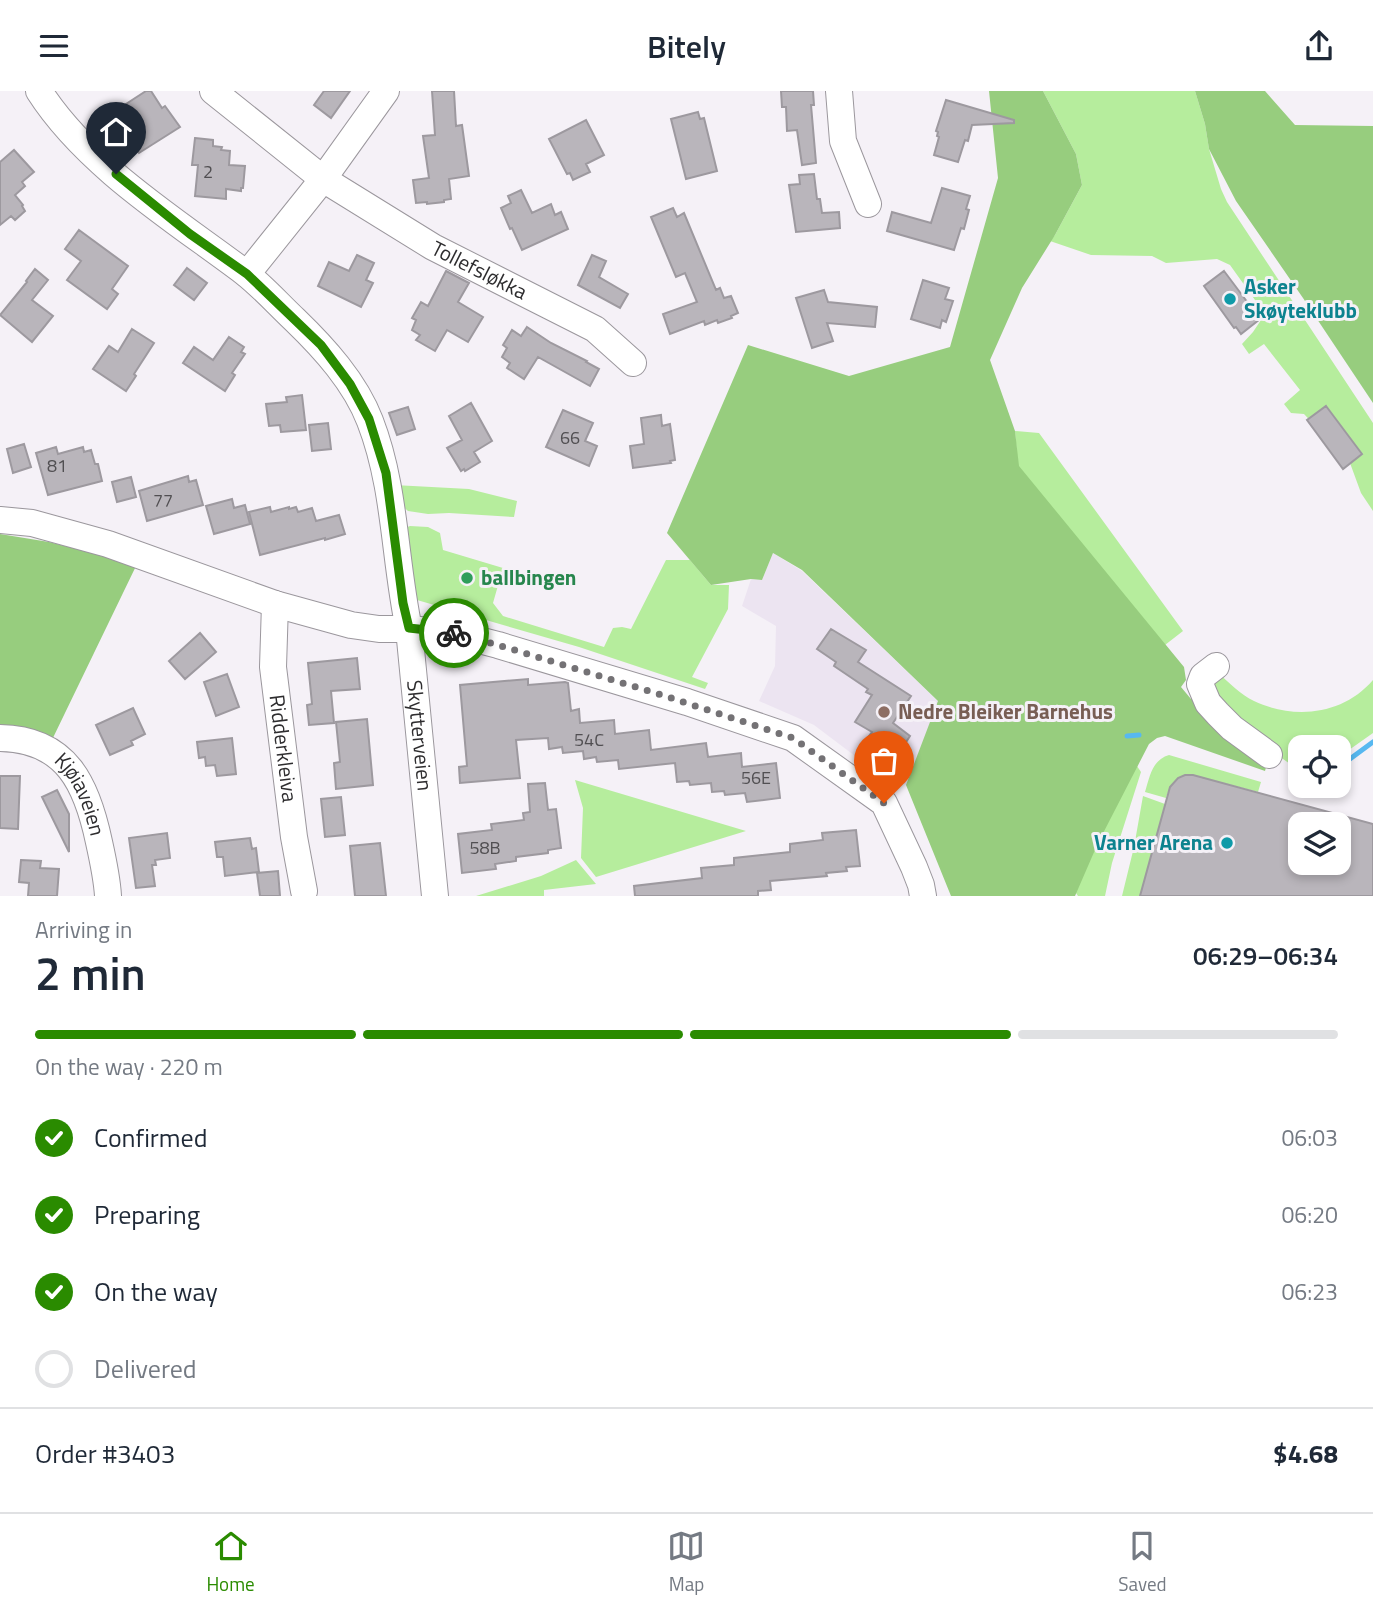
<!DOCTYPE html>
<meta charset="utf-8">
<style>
body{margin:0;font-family:"Titillium Web",sans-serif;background:#f2f2f3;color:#1f2937;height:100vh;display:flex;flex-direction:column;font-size:26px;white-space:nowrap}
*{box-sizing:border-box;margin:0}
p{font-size:23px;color:#747a83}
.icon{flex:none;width:38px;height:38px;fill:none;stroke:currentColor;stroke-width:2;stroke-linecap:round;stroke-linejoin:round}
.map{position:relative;height:805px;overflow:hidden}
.panel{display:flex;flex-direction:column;background:#fff;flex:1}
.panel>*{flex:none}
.buttons{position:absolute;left:1288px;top:644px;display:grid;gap:14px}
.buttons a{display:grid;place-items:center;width:63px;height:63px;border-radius:14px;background:#fff;box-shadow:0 4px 10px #0003;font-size:35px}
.pin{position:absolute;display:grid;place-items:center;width:60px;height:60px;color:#fff;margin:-72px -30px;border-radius:50% 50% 50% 0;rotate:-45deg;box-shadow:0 0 7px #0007}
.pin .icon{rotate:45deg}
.courier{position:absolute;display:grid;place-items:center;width:70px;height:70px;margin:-35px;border:5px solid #2a8b00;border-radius:50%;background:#fff;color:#222;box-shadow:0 2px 9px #0007}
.overview em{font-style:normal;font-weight:600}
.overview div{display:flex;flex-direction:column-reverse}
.overview{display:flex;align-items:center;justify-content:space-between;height:119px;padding:0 35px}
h1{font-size:46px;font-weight:600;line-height:52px}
.bar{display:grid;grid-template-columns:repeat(4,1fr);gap:10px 7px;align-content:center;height:84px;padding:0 35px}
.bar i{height:9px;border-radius:5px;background:#e0e1e3}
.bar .current{background:#2a8b00}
.bar p{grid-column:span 4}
.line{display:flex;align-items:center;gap:18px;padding:0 35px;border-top:2px solid #e0e1e3}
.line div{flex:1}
ol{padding:0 35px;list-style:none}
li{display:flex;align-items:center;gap:21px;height:77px}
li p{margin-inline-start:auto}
li .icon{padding:7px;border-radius:50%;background:#2a8b00;color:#fff;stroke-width:4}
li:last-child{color:#747a83}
li i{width:38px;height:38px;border:4px solid #e0e1e3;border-radius:50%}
header{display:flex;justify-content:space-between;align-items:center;height:91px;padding:0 35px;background:#fff;font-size:32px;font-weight:600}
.tab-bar{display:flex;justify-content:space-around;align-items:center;height:98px;border-top:2px solid #e0e1e3;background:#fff;font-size:19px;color:#747a83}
.tab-bar a{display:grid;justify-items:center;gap:4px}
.tab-bar .current{color:#2a8b00}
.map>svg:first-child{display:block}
</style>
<header><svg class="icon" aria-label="menu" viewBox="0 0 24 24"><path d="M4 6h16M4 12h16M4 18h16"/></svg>Bitely<svg class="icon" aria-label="share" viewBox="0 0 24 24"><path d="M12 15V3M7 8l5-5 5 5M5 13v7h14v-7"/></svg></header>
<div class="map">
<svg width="1373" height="805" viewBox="0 0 1373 805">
<rect width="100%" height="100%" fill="#f5f1f7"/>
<path fill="#ece4f1" d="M773,462L802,480L939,611L906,694L884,683L859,668L814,634L759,610L775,575L776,535L742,515L751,488L762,489Z"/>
<path fill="#b6ed9d" d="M1043,0H1195L1205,33L1209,58L1221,98L1227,111L1373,332V420L1361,402L1350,372L1304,323L1291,322L1284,313L1300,299L1264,253L1249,263L1242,253L1253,241L1265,223L1230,174L1217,168L1166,172L1152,165L1091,164L1050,150L1055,144L1082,94L1076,63Z
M1015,340L1039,342L1183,540L1165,554L1018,376Z
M394,394L469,398L517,410L514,426L449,422L428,423L408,420L398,411Z
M410,435L428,436L440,442L443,459L503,477L493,512L503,525L604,556L613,537L622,536L631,538L666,469H690L711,494H729L728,518L692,586L708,592L705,598L579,556L417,509L405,437Z
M1219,583C1230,592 1241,604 1254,610C1294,629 1343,624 1373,589V642L1339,666V656H1300V680L1242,639L1207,591Z
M1127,660L1141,681L1112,772L1105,805H1078L1072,796Z
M1169,664L1261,691L1258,701L1193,684C1177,684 1171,692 1166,707L1145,701C1150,685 1152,669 1169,664Z
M575,689L746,740L596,786L581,767L583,717Z
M1143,705L1165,713L1140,805H1122L1134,756Z
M576,769L596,793L544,799V805H476L541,785Z"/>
<path fill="#97cd7e" d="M989,0H1043L1076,63L1082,94L1055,144L1022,197L990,269L1015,340L1019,375L1184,576L1186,589L1181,596L1191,608L1197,604L1268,669L1265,680L1165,645L1157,647L1149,653L1098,752L1075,805H951L906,694L938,610L802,479L773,462L762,489L751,488L711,494L667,442L748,254L849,285L950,256L998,87Z
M1195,0H1265L1295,34L1373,35V312L1303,207L1236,110L1209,58L1205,33Z
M0,443L49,451L137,473L50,653L0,639Z"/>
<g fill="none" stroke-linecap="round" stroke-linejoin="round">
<path stroke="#57b8f0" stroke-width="5" d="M1127,645L1139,644
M1339,676L1373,651"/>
</g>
<path fill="#b9b5bb" stroke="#9d999f" stroke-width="2" fill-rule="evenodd" d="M146,0H151L162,17L165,15L180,36L139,62L127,44L136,38L134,36L138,32L126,13Z
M324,0H350L331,27L314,14Z
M432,0H454L456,35L462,34L469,85L449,88L451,108L444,109V111L427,113V111L416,112L413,89L429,87L423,45L435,44Z
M781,0H813L814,14H811L816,72L802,74L797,39L787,40L786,16H782Z
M946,9L1014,29V32L972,34L968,50L965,49L958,71L934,64L939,46L937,45L938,41L936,40Z
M698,21L700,28L704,27L717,80L686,88L671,28Z
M586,29L604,64L586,73L590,81L573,89L570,82L567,83L549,48Z
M195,47L213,49V55L222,56L221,59L230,60L229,74L245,75L243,97H241V100L226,98V108L195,105L198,74H192Z
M14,59L34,81L22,91L25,95L15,104L23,114L22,115L25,120L15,129L11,125L0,134V71Z
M814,83L817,108H820L822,122L839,121L840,137L796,141L789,94L800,93L799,84Z
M942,97L970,105L966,118L969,119L964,138L961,137L954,159L887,140L892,121L931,132Z
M521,99L532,122L551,113L555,124L561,121L568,138L522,159L512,137L510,138L501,117L511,112L508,105Z
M673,117L677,126L684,122L716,199L720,197L724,207L731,205L738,222L731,225L732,227L718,232L717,229L705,234L704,230L670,243L663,223L697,211L685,182L676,186L651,126Z
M79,139L128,175L112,198L118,203L107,218L67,189L81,170L65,158Z
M357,164L374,172L366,189L373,192L361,216L318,195L329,171L349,180Z
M592,164L606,170L599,186L628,203L620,217L578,194Z
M187,177L207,192L194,209L174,194Z
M35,178L48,189L32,209L53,225L32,251L0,224L27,191L26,190Z
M446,180L469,192L458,211L483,226L468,251L447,239L435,260L416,249L420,244L412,239L416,229L412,227L421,211L428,215Z
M1224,180L1260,228L1241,243L1236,236L1234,237L1204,195Z
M923,189L949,197L945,208L953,210L946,231L942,229L940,237L911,228Z
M824,199L828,211L877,216L875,236L827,232L833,250L812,257L796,207Z
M527,236L551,252L587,270L586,271L599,278L590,295L538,266L524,288L507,277L510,272L502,266L507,257L503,254L512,239L521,245Z
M132,238L154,252L134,283L136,285L126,300L93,278L109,255L118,261Z
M229,246L244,256L241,261L245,263L232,282L235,284L225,300L183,272L194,256L213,269Z
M302,304L306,339L281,341L280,334L269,335L266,313L287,311L286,306Z
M471,312L492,350L474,361L480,371L465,380L464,378L461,380L447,357L462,349L449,325Z
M1326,315L1362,363L1343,378L1307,329Z
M408,316L415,338L397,344L389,322Z
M563,319L593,332L585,350L597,355L589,375L546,356Z
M661,324L662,335L670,333L675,369L670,370L671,372L633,377L630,355L644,353L641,327Z
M328,332L331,358L312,360L309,334Z
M24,353L31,376L13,382L7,358Z
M56,356L58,363L83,356L84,361L91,359L95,373H98L102,390L48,404L36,362Z
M188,385L189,391L196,389L203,414L147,430L139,400Z
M131,386L136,406L117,411L112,391Z
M232,408L234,417L245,414L250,433L214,443L206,415Z
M270,416L271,421L289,416V418L296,416L298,421L312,417L316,430L339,424L345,443L325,449V447L260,464L249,421Z
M831,538L866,559L858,571L911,605L893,632L910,645L901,659L898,657L885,676L869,665L878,652L869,645L872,641L855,631L872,604L866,601L868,598L834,575L836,571L817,558Z
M200,542L216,561L185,588L169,570Z
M357,567L360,598L331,600L334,632L309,634L307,614L312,613L308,572Z
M227,583L239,616L216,625L204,591Z
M528,588V594L565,591L568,592L571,620L579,618L580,632L614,629L615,643L649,639L651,659L706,652L708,666L741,662L742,676L776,672L780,707L747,711L745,702L725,704L724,700L712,701L711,692L690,694L689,690L677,691L675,672L619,678L618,669L597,671L596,666L584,668L583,660L563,662L562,656L549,658L548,647L516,649L520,687L460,692L459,676L467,675L460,594Z
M133,617L145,643L131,650L133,654L110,664L96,634Z
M367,628L373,694L336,698L334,672L340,671L336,631Z
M232,647L236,683L217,685L215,674L206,675L205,666L199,667L197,651Z
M1185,684H1193L1373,733V805H1140L1170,696L1178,687ZM1300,733H1339V772H1300Z
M0,685H20L18,738L0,737Z
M545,692L548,719L556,718L561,757L548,759V762L516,766V770L495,773L496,778L462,782L458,743L492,739L491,733L524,729L523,722L530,721L528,693Z
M57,699L69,723V761L42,706Z
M341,706L345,744L325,746L321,708Z
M856,739L860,775L846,776L847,780L826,782L827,785L770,790L771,799L758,800V805H635L634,795L702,787L701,777L734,774V767L790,761V753L823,749L822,742Z
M167,742L170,767L155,769L156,774H152L155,795L136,797L129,747Z
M250,747L252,758L256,757L259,781L225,785L223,766H217L215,751Z
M380,752L386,805H355L350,755Z
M21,769L41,770L40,777L59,778L57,805H28L29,792L19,791Z
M278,780L280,805H260L257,782Z"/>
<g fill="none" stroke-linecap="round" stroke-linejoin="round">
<defs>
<g id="minor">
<path id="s1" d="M39,0C87,75 175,129 244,181C262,195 278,213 295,229C324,257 355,291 370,330C396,397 394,468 409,538L435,805"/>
<path id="s2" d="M213,0L323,88L433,156L595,238L633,272"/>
<path d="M839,0L843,50L868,113"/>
<path d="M247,183L323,88L386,0"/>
<path d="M0,429L32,432L108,453L275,513L351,534L379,538H409L452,542L498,554L687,611L793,647L884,712L914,776L921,794L923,805"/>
<path id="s3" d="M275,513L273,576L294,746L304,800"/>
<path d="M1216,575L1203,585L1200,593L1208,612L1218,623L1232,637L1269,664"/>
<path id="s4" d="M0,647C67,648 87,694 99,751C103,769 107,787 108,805"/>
</g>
</defs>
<use href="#minor" stroke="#9b979d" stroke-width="28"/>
<use href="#minor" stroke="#fff" stroke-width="26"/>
</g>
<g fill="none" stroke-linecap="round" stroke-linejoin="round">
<path stroke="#747275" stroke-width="7" stroke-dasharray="0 12.6" d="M454,542L498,554L662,604L793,647L884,712"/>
<path stroke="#2a8b00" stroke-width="9" d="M116,83L190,143L247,183L321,254L350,293L369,328L386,382L403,512L409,537L454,542"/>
</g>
<g fill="#0f9aa8" stroke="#f5f1f7" stroke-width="2.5">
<circle cx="1230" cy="208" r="7"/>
<circle cx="1227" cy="752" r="7"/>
</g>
<circle fill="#2e9e5b" stroke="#f5f1f7" stroke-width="2.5" cx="467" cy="487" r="7"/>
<circle fill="#8d6e63" stroke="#f5f1f7" stroke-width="2.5" cx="884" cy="621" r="7"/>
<g text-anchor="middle" stroke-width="6" stroke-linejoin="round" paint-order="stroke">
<g font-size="18" fill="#514f52">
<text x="208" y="87">2</text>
<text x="570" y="353">66</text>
<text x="57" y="381">81</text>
<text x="163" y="416">77</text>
<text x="589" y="655">54C</text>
<text x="756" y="693">56E</text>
<text x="485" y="763">58B</text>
</g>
<g font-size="21" fill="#2e2d2f" stroke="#f5f1f7">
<text dy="7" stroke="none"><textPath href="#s2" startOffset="322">Tollefsløkka</textPath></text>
<text dy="7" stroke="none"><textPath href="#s1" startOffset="791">Skytterveien</textPath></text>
<text dy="7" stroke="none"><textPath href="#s3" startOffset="145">Ridderkleiva</textPath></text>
<text dy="7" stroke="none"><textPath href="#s4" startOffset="107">Kjøiaveien</textPath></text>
</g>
<g font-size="21" font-weight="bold" fill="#0d838f" stroke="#f5f1f7" text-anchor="start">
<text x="1244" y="203">Asker<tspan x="1244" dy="24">Skøyteklubb</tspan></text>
<text x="1213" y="759" text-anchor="end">Varner Arena</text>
</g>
<g font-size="21" font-weight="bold" fill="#27864d" stroke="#f5f1f7" text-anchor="start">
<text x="481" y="494">ballbingen</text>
</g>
<g font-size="21" font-weight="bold" fill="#785e54" stroke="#f5f1f7" text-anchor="start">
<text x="898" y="628">Nedre Bleiker Barnehus</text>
</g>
</g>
</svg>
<div class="buttons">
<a><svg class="icon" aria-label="locate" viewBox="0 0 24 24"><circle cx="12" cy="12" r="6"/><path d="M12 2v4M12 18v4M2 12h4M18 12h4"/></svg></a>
<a><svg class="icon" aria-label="layers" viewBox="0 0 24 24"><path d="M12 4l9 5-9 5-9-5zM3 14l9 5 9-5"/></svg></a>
</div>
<div class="pin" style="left:884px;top:712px;background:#ea580c"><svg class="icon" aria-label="bag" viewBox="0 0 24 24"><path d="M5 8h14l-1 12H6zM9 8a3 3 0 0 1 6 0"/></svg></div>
<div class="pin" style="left:116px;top:83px;background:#1f2937"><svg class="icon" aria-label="home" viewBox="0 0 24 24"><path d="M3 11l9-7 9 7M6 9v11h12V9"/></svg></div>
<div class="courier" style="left:454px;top:542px"><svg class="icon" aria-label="bike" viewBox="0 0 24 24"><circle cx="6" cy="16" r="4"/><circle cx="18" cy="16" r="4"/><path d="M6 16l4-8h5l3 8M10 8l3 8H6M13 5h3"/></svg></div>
</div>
<section class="panel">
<div class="overview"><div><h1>2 min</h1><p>Arriving in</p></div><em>06:29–06:34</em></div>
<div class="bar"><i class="current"></i><i class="current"></i><i class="current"></i><i></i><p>On the way · 220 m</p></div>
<ol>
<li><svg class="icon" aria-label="check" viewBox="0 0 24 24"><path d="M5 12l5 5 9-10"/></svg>Confirmed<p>06:03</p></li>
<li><svg class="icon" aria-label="check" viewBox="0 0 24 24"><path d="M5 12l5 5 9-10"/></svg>Preparing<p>06:20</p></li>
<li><svg class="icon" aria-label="check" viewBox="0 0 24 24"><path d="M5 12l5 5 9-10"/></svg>On the way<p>06:23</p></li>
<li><i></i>Delivered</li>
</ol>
<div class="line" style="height:91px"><div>Order #3403</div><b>$4.68</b></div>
</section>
<nav class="tab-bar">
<a class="current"><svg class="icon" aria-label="home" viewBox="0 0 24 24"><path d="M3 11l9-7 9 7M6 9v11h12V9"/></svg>Home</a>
<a><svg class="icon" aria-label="map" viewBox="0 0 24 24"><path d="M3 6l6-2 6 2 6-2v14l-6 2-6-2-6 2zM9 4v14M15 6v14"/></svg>Map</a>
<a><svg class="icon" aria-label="saved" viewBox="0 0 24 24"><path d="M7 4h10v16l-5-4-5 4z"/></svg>Saved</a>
</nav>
